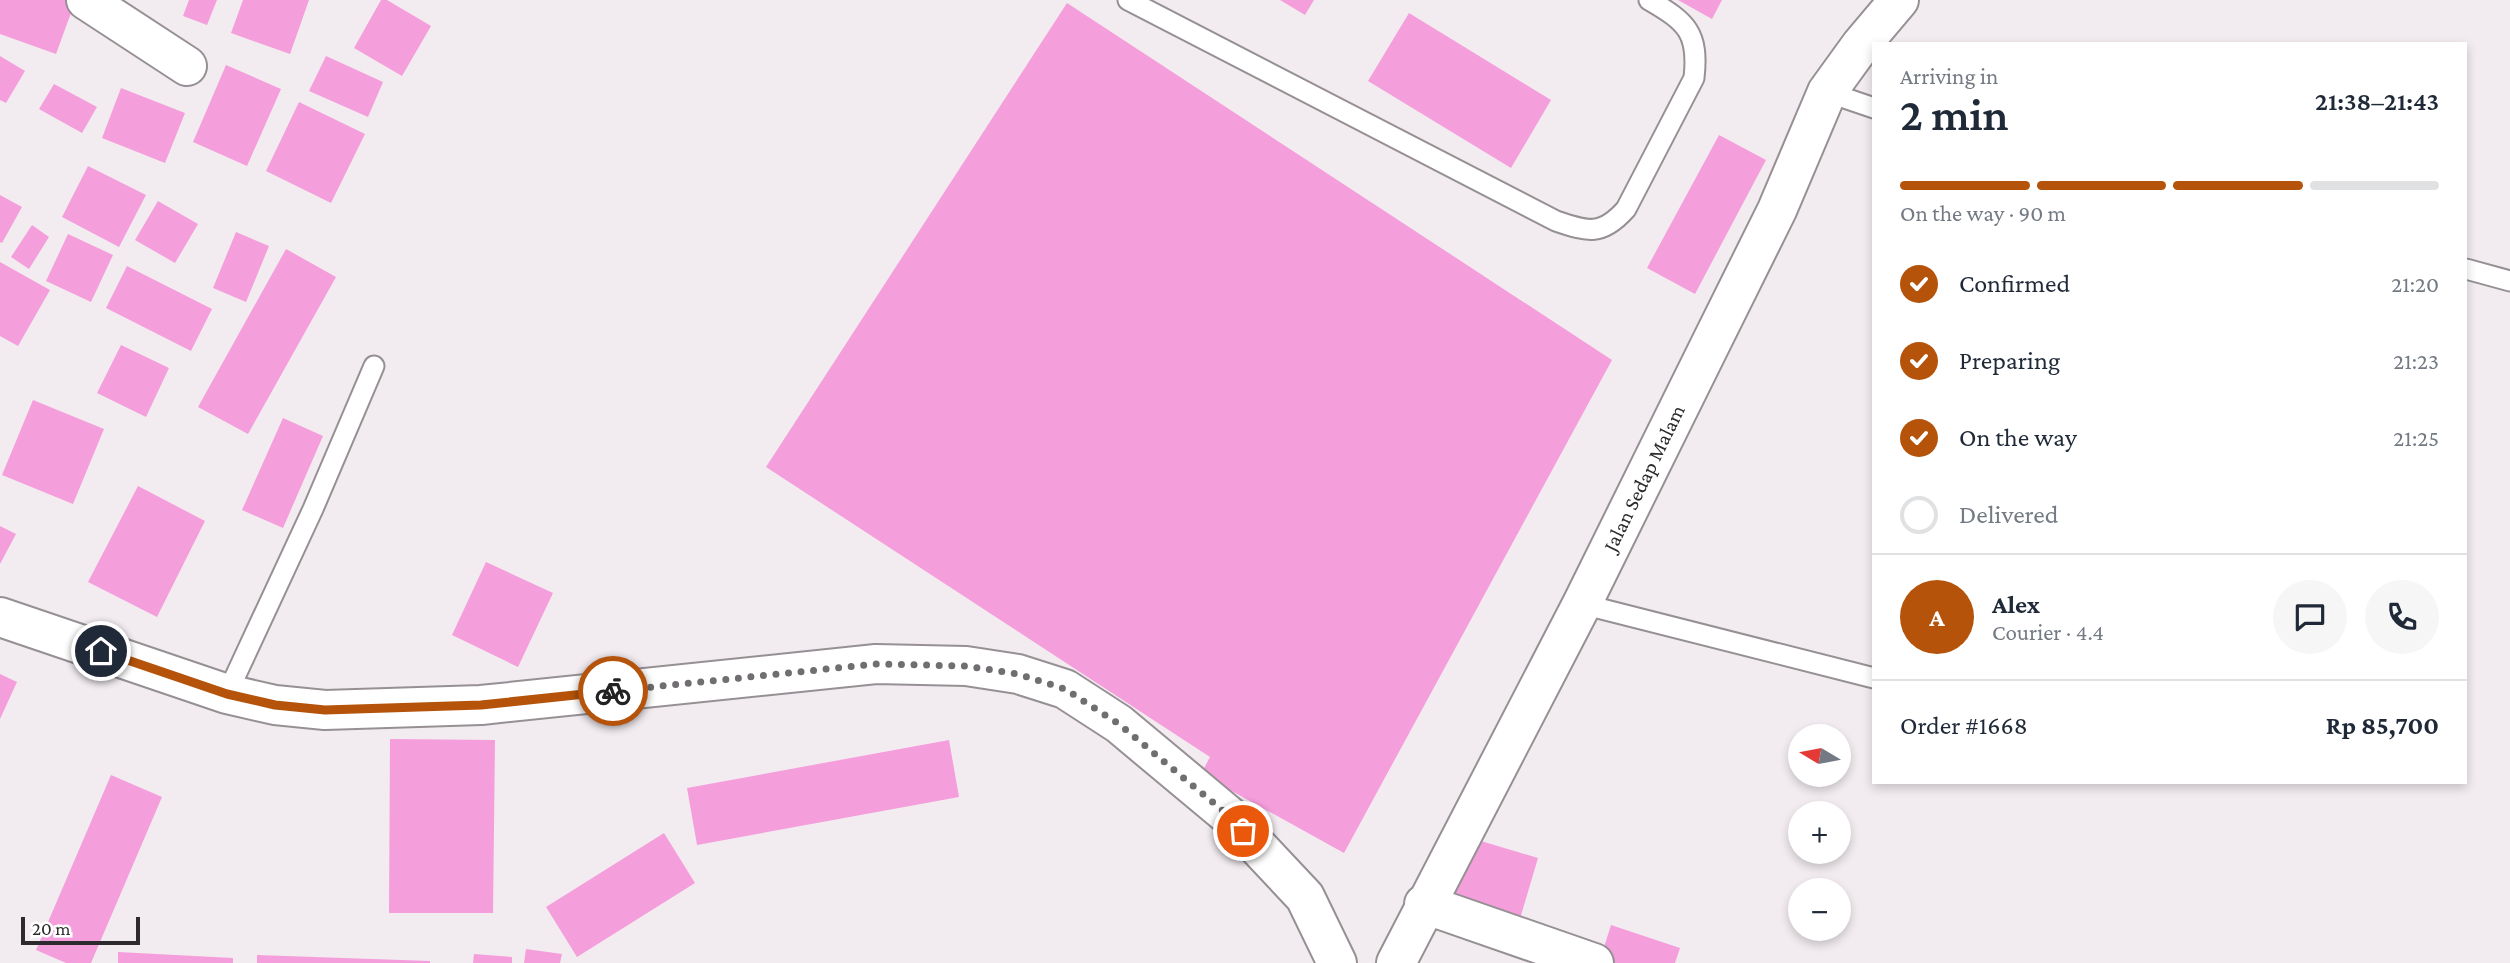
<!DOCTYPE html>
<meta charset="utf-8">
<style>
body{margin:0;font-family:"Crimson Pro",serif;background:#f6f6f7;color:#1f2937;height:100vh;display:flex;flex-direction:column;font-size:26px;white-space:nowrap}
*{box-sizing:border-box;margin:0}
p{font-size:23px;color:#747a83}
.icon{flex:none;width:38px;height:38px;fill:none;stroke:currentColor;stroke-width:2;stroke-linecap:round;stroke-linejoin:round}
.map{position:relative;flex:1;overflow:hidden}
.details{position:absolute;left:1872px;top:42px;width:595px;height:742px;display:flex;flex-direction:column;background:#fff;border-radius:0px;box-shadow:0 4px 10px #0003}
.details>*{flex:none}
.needle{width:46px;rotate:280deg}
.fabs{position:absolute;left:1788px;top:724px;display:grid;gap:14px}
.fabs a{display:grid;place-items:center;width:63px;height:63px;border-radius:50%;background:#fff;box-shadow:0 4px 10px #0003;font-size:35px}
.scale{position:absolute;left:21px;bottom:18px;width:119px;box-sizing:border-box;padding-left:7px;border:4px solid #2c2a2c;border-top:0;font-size:19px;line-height:24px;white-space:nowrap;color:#2c2a2c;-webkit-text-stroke:5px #fff;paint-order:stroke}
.pin{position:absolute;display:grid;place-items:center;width:60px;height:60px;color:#fff;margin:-30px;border:4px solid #fff;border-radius:50%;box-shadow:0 2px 7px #0007}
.courier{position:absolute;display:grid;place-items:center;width:70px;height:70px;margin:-35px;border:5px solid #b45309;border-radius:50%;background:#fff;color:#222;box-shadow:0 2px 9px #0007}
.headline em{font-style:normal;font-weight:600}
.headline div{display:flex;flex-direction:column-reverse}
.headline{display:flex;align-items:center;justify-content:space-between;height:119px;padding:0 28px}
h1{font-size:46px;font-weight:600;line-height:52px}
.bar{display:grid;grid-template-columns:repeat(4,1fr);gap:10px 7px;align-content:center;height:84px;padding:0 28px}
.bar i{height:9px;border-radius:5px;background:#e0e1e3}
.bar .selected{background:#b45309}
.bar p{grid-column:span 4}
.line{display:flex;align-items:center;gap:18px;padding:0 28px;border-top:2px solid #e0e1e3}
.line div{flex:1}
.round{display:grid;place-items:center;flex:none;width:74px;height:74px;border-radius:37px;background:#f6f6f7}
ol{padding:0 28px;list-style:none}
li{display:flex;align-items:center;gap:21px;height:77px}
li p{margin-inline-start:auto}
li .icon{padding:7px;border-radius:50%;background:#b45309;color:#fff;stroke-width:4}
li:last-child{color:#747a83}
li i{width:38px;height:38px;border:4px solid #e0e1e3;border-radius:50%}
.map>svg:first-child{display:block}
</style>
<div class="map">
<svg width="2510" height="963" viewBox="0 0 2510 963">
<rect width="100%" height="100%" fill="#f2ecf0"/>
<path fill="#f59edc" d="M0,0H70L75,2L56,54L0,34Z
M189,0H217L207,25L183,16Z
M243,0H309L290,54L231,33Z
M381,0H387L431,26L402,76L354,48Z
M1280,0H1314L1305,15Z
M1678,0H1722L1712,19Z
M1067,3L1612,360L1344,853L1201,774L1210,757L766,467Z
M1409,13L1551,100L1511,168L1368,81Z
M0,56L25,71L6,103L0,100Z
M326,56L383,82L368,117L309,91Z
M226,65L281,89L247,166L193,142Z
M54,84L97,107L82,133L39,109Z
M121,88L185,113L165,163L102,138Z
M299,102L365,134L331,203L266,171Z
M1719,135L1766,160L1695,294L1647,268Z
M88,166L146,195L119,247L62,217Z
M0,195L22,207L2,243L0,242Z
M158,201L198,224L175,263L135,240Z
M32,225L49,237L29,269L11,257Z
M236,232L269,246L246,302L213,288Z
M68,234L113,255L91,302L46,281Z
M286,249L336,277L248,434L198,407Z
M0,262L50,290L18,346L0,336Z
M127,266L212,309L191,351L106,308Z
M121,345L169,368L146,417L97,393Z
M33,400L104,429L73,504L2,475Z
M283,418L323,436L283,528L242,510Z
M138,486L205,521L157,617L88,582Z
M0,526L16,534L0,564Z
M486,562L553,593L518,667L452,635Z
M0,674L17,682L0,719Z
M390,739L495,740L493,913H389Z
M949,740L959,797L697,845L687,788Z
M111,775L162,797L91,963H66L36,950Z
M664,833L695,883L577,957L546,907Z
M1471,838L1538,858L1519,922L1452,902Z
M1611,925L1680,948L1675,963H1599Z
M526,949L562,954L560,963H524Z
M118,952L233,958V963H118Z
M474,954L512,957V963H473Z
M257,955L430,961V963H257Z"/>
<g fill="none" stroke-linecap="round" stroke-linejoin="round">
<defs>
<path id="lane" d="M1128,0L1556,221C1588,232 1602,236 1626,209L1694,78C1699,33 1687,22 1649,0
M1827,92L1874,108
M2466,269L2510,281
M1582,604L1874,678
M227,694L313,509L374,366"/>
<path id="street" d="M86,0L187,66
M0,617L227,694L275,705L325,710L481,705L876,664L966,666L1018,674L1065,689L1119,724L1228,815L1305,897L1337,963
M1424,904L1594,963
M1396,963L1582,604L1710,345L1777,210L1827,92L1861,45L1899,0"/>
</defs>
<use href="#lane" stroke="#969094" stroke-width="23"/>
<use href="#street" stroke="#969094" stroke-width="42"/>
<use href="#lane" stroke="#fff" stroke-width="19"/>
<use href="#street" stroke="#fff" stroke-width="38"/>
</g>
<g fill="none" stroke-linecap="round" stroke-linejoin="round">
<path stroke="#716e71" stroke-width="7" stroke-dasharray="0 12.6" d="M613,691L876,664L966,666L1018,674L1065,689L1119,724L1228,815L1243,831"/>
<path stroke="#b45309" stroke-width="9" d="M101,651L227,694L275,705L325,710L481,705L613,691"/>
</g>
<g text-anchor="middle" stroke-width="6" stroke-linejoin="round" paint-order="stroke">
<g font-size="21" fill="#2c2a2c" stroke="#fff">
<text transform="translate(1644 478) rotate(-64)" y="7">Jalan Sedap Malam</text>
</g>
</g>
</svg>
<div class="fabs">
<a><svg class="needle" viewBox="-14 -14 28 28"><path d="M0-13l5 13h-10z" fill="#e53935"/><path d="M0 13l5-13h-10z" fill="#747a83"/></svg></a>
<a>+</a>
<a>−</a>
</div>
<div class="scale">20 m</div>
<div class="pin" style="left:1243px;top:831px;background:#ea580c"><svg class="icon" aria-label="bag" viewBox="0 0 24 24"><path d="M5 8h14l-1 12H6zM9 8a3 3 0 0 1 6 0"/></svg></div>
<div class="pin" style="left:101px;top:651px;background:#1f2937"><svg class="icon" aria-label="home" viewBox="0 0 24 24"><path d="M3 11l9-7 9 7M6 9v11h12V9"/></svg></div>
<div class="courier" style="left:613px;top:691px"><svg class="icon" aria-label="bike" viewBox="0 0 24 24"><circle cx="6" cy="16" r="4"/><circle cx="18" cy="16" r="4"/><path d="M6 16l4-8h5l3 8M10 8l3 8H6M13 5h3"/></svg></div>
<section class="details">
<div class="headline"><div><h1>2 min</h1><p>Arriving in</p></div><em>21:38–21:43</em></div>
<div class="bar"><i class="selected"></i><i class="selected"></i><i class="selected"></i><i></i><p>On the way · 90 m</p></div>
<ol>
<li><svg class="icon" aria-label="check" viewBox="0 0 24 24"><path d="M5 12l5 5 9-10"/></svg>Confirmed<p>21:20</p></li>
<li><svg class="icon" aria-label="check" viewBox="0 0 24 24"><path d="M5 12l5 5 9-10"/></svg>Preparing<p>21:23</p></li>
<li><svg class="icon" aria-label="check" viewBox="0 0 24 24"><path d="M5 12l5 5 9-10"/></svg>On the way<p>21:25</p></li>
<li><i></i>Delivered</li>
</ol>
<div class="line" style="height:126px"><b class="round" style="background:#b45309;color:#fff">A</b><div><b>Alex</b><p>Courier · 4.4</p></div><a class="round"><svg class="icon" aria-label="chat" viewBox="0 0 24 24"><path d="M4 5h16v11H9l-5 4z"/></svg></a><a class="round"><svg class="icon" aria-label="phone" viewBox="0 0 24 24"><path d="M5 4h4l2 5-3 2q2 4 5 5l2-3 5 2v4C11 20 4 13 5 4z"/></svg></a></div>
<div class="line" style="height:91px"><div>Order #1668</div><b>Rp 85,700</b></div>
</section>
</div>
